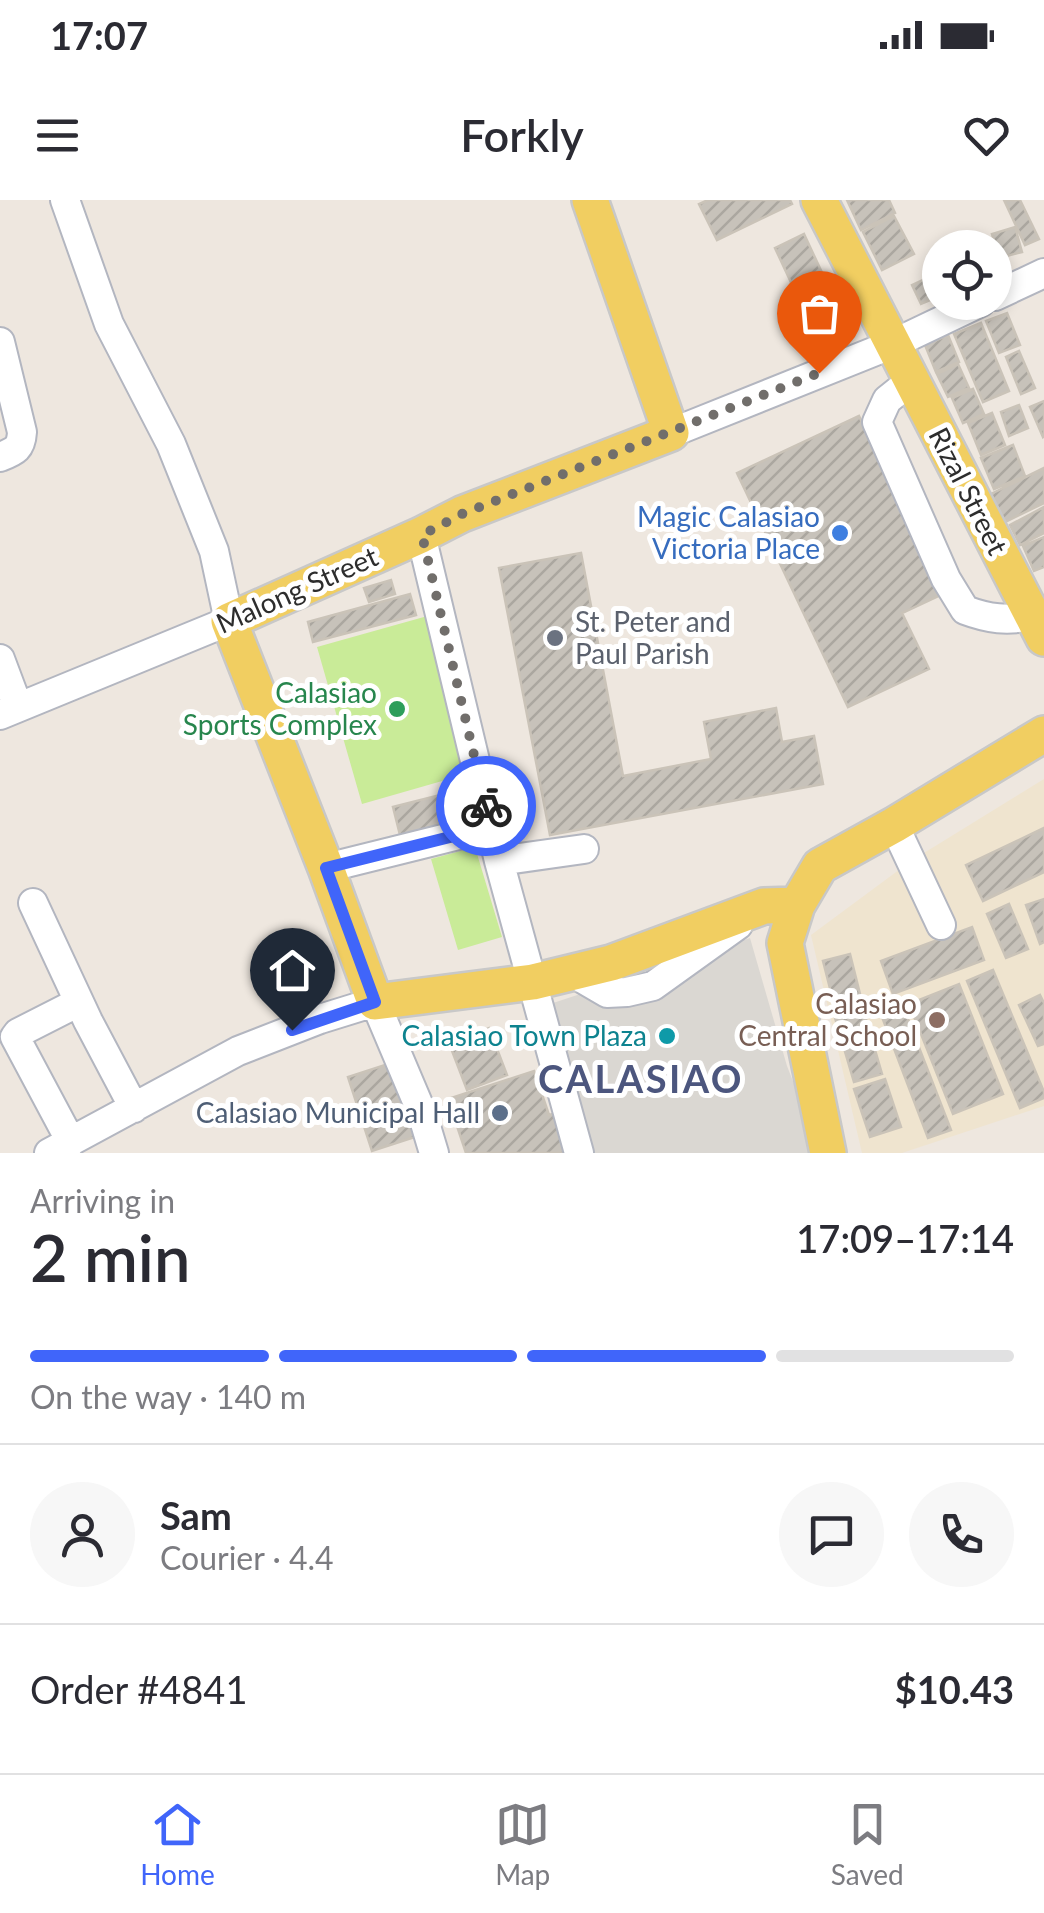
<!DOCTYPE html>
<meta charset="utf-8">
<style>
body{margin:0;font-family:Lato,sans-serif;background:#f7f7f7;color:#2b2b33;height:100vh;display:flex;flex-direction:column;font-size:38px;white-space:nowrap}
*{box-sizing:border-box;margin:0}
p{font-size:32px;color:#7c7c81}
.icon{flex:none;width:55px;height:55px;fill:none;stroke:currentColor;stroke-width:2;stroke-linecap:round;stroke-linejoin:round}
.map{position:relative;height:953px;overflow:hidden}
.panel{display:flex;flex-direction:column;background:#fff;flex:1}
.panel>*{flex:none}
.buttons{position:absolute;left:922px;top:30px;display:grid;gap:20px}
.buttons a{display:grid;place-items:center;width:90px;height:90px;border-radius:50%;background:#fff;box-shadow:0 5px 15px #0003;font-size:50px}
.pin{position:absolute;display:grid;place-items:center;width:85px;height:85px;color:#fff;margin:-102px -42px;border-radius:50% 50% 50% 0;rotate:-45deg;box-shadow:0 0 10px #0007}
.pin .icon{rotate:45deg}
.courier{position:absolute;display:grid;place-items:center;width:100px;height:100px;margin:-50px;border:8px solid #4065fa;border-radius:50%;background:#fff;color:#222;box-shadow:0 2px 12px #0007}
.overview em{font-style:normal;font-weight:600}
.overview div{display:flex;flex-direction:column-reverse}
.overview{display:flex;align-items:center;justify-content:space-between;height:170px;padding:0 30px}
h1{font-size:65px;font-weight:600;line-height:75px}
.bar{display:grid;grid-template-columns:repeat(4,1fr);gap:15px 10px;align-content:center;height:120px;padding:0 30px}
.bar i{height:12px;border-radius:8px;background:#e1e1e2}
.bar .current{background:#4065fa}
.bar p{grid-column:span 4}
.line{display:flex;align-items:center;gap:25px;padding:0 30px;border-top:2px solid #e1e1e2}
.line div{flex:1}
.round{display:grid;place-items:center;flex:none;width:105px;height:105px;border-radius:52px;background:#f7f7f7}
.status{display:flex;justify-content:space-between;align-items:center;height:70px;padding:0 50px;background:#fff;direction:ltr}
.status svg{height:28px;fill:currentColor}
header{display:flex;justify-content:space-between;align-items:center;height:130px;padding:0 30px;background:#fff;font-size:45px;font-weight:600}
.tab-bar{display:flex;justify-content:space-around;align-items:center;height:140px;border-top:2px solid #e1e1e2;background:#fff;font-size:28px;color:#7c7c81}
.tab-bar a{display:grid;justify-items:center;gap:5px}
.tab-bar .current{color:#4065fa}
.map>svg:first-child{display:block}
</style>
<div class="status"><b>17:07</b><svg viewBox="0 0 49 12"><path d="M0 12V9h3v3zM5 12V6h3v6zM10 12V3h3v9zM15 12V0h3v12zM26 1h20v11H26zM47 4h2v5h-2z"/></svg></div>
<header><svg class="icon" aria-label="menu" viewBox="0 0 24 24"><path d="M4 6h16M4 12h16M4 18h16"/></svg>Forkly<svg class="icon" aria-label="heart" viewBox="0 0 24 24"><path d="M12 20l-8-8c-3-5 5-10 8-4 3-6 11-1 8 4z"/></svg></header>
<div class="map">
<svg width="1044" height="953" viewBox="0 0 1044 953">
<defs>
<pattern id="building-hatch" width="6" height="6" patternUnits="userSpaceOnUse" patternTransform="scale(2.5)"><rect width="6" height="6" fill="#c7c2ba"/><path d="M-1 1l2-2M0 6l6-6M5 7l2-2" fill="none" stroke="#aba7a0"/></pattern>
</defs>
<rect width="100%" height="100%" fill="#eee7df"/>
<path fill="#efe4cf" d="M1044,579V906L902,953H862L811,735L911,661Z"/>
<path fill="#c9eb98" d="M431,415L477,571L362,604L317,447Z
M475,647L502,737L458,750L431,659Z"/>
<path fill="#dad7d2" d="M750,738L787,866L821,953H585L547,805Z"/>
<path fill="url(#building-hatch)" stroke="#cac3b8" stroke-width="2.5" d="M708,0H790L792,4L717,40L699,4Z
M847,0H889L895,13L861,30Z
M1004,0H1020L1039,39L1025,45Z
M894,16L914,54L882,70L863,32Z
M1015,27L1022,52L999,58L992,34Z
M804,34L824,77L795,91L775,48Z
M940,72V96L921,104L912,85Z
M828,91L836,108L815,118L807,102Z
M838,111L849,135L819,148L808,124Z
M1007,113L1020,145L999,153L986,121Z
M981,123L1009,191L983,202L954,134Z
M948,135L959,162L936,172L925,145Z
M1019,151L1035,188L1021,194L1006,157Z
M958,164L969,188L948,197L937,174Z
M973,189L984,214L963,223L952,198Z
M1044,201V236L1043,237L1030,207Z
M1019,205L1028,228L1009,236L1001,212Z
M992,213L1005,245L981,255L968,223Z
M859,216L943,394L902,413L929,469L848,507L737,273Z
M1013,245L1025,276L994,289L981,258Z
M1044,268V303L1005,322L991,294Z
M1044,307V333L1020,345L1010,325Z
M1044,337V367L1034,371L1023,346Z
M581,353L623,576L711,559L704,522L776,508L782,542L814,536L823,584L550,635L499,368Z
M391,380L395,394L369,402L364,388Z
M410,394L416,415L313,442L308,422Z
M448,593L456,625L401,639L393,607Z
M1044,628V672L983,701L966,665Z
M1044,699V742L1040,744L1026,705Z
M1009,704L1028,749L1006,758L987,714Z
M972,727L984,760L893,794L881,761Z
M850,754L861,798L834,804L823,761Z
M993,770L1044,892V898L1020,908L967,781Z
M959,784L1003,894L953,914L909,804Z
M1040,795L1044,803V844L1038,846L1019,805Z
M901,801L951,930L928,938L879,809Z
M861,802L882,874L854,882L833,811Z
M489,828L507,875L467,890L449,843Z
M391,863L415,937L372,951L348,877Z
M534,871L549,915L563,911L566,953H466L448,899Z
M885,879L901,927L870,937L854,889Z"/>
<g fill="none" stroke-linecap="round" stroke-linejoin="round">
<defs>
<path id="minor" d="M995,96L1044,73
M0,142L22,232C21,249 15,251 0,257
M912,180L887,200L877,222L946,379L965,410C989,419 1007,421 1032,416
M671,233L893,144L981,102
M421,335L499,661L579,953
M0,459L18,507
M0,515L229,421L214,351L171,244L109,124L65,0
M894,625L941,725
M499,661L584,649
M326,668L491,627
M33,703L88,821L134,908
M571,772L607,793L627,792L653,786L738,725
M71,942L15,837L18,833L79,802
M49,953L238,851L320,819L375,802L422,913L434,953"/>
<path id="major" d="M590,0L671,233L462,314L421,335L229,421L326,668L375,802L533,782L611,763L764,706L797,705
M819,0L1044,438
M828,953L785,743L797,705L820,666L894,625L1044,534"/>
</defs>
<use href="#minor" stroke="#b3b6c0" stroke-width="32"/>
<use href="#major" stroke="#c8c8c8" stroke-width="40"/>
<use href="#minor" stroke="#fff" stroke-width="28"/>
<use href="#major" stroke="#f1ce61" stroke-width="35"/>
</g>
<g fill="none" stroke-linecap="round" stroke-linejoin="round">
<path stroke="#716e6b" stroke-width="10" stroke-dasharray="0 18" d="M486,606L422,335L462,314L819,173"/>
<path stroke="#4065fa" stroke-width="12" d="M292,830L375,802L326,668L490,627L486,606"/>
</g>
<circle fill="#3f7fe0" stroke="#fff" stroke-width="4" cx="840" cy="333" r="10"/>
<circle fill="#6b7280" stroke="#fff" stroke-width="4" cx="555" cy="438" r="10"/>
<circle fill="#2e9e5b" stroke="#fff" stroke-width="4" cx="397" cy="509" r="10"/>
<circle fill="#8d6e63" stroke="#fff" stroke-width="4" cx="937" cy="820" r="10"/>
<circle fill="#0f9aa8" stroke="#fff" stroke-width="4" cx="667" cy="836" r="10"/>
<circle fill="#5c6f8a" stroke="#fff" stroke-width="4" cx="500" cy="913" r="10"/>
<g text-anchor="middle" stroke-width="10" stroke-linejoin="round" paint-order="stroke">
<g font-size="28" fill="#2d2d2d" stroke="#fff">
<text transform="translate(968 291) rotate(63)" y="10">Rizal Street</text>
<text transform="translate(297 390) rotate(-24)" y="10">Malong Street</text>
</g>
<g font-size="28" fill="#366cbe" stroke="#fff" text-anchor="end">
<text x="820" y="327">Magic Calasiao<tspan x="820" dy="32">Victoria Place</tspan></text>
</g>
<g font-size="28" fill="#5b616d" stroke="#fff" text-anchor="start">
<text x="575" y="432">St. Peter and<tspan x="575" dy="32">Paul Parish</tspan></text>
</g>
<g font-size="28" fill="#27864d" stroke="#fff" text-anchor="end">
<text x="377" y="503">Calasiao<tspan x="377" dy="32">Sports Complex</tspan></text>
</g>
<g font-size="28" fill="#785e54" stroke="#fff" text-anchor="end">
<text x="917" y="814">Calasiao<tspan x="917" dy="32">Central School</tspan></text>
</g>
<g font-size="28" fill="#0d838f" stroke="#fff" text-anchor="end">
<text x="647" y="846">Calasiao Town Plaza</text>
</g>
<g font-size="28" fill="#4e5e75" stroke="#fff" text-anchor="end">
<text x="480" y="923">Calasiao Municipal Hall</text>
</g>
<g font-size="38" font-weight="bold" letter-spacing="2.5" fill="#4c567e" stroke="#fff">
<text x="641" y="893">CALASIAO</text>
</g>
</g>
</svg>
<div class="buttons">
<a><svg class="icon" aria-label="locate" viewBox="0 0 24 24"><circle cx="12" cy="12" r="6"/><path d="M12 2v4M12 18v4M2 12h4M18 12h4"/></svg></a>
</div>
<div class="pin" style="left:819px;top:173px;background:#ea580c"><svg class="icon" aria-label="bag" viewBox="0 0 24 24"><path d="M5 8h14l-1 12H6zM9 8a3 3 0 0 1 6 0"/></svg></div>
<div class="pin" style="left:292px;top:830px;background:#1f2937"><svg class="icon" aria-label="home" viewBox="0 0 24 24"><path d="M3 11l9-7 9 7M6 9v11h12V9"/></svg></div>
<div class="courier" style="left:486px;top:606px"><svg class="icon" aria-label="bike" viewBox="0 0 24 24"><circle cx="6" cy="16" r="4"/><circle cx="18" cy="16" r="4"/><path d="M6 16l4-8h5l3 8M10 8l3 8H6M13 5h3"/></svg></div>
</div>
<section class="panel">
<div class="overview"><div><h1>2 min</h1><p>Arriving in</p></div><em>17:09–17:14</em></div>
<div class="bar"><i class="current"></i><i class="current"></i><i class="current"></i><i></i><p>On the way · 140 m</p></div>
<div class="line" style="height:180px"><a class="round"><svg class="icon" aria-label="person" viewBox="0 0 24 24"><circle cx="12" cy="8" r="4"/><path d="M4 21q1-7 8-7t8 7"/></svg></a><div><b>Sam</b><p>Courier · 4.4</p></div><a class="round"><svg class="icon" aria-label="chat" viewBox="0 0 24 24"><path d="M4 5h16v11H9l-5 4z"/></svg></a><a class="round"><svg class="icon" aria-label="phone" viewBox="0 0 24 24"><path d="M5 4h4l2 5-3 2q2 4 5 5l2-3 5 2v4C11 20 4 13 5 4z"/></svg></a></div>
<div class="line" style="height:130px"><div>Order #4841</div><b>$10.43</b></div>
</section>
<nav class="tab-bar">
<a class="current"><svg class="icon" aria-label="home" viewBox="0 0 24 24"><path d="M3 11l9-7 9 7M6 9v11h12V9"/></svg>Home</a>
<a><svg class="icon" aria-label="map" viewBox="0 0 24 24"><path d="M3 6l6-2 6 2 6-2v14l-6 2-6-2-6 2zM9 4v14M15 6v14"/></svg>Map</a>
<a><svg class="icon" aria-label="saved" viewBox="0 0 24 24"><path d="M7 4h10v16l-5-4-5 4z"/></svg>Saved</a>
</nav>
